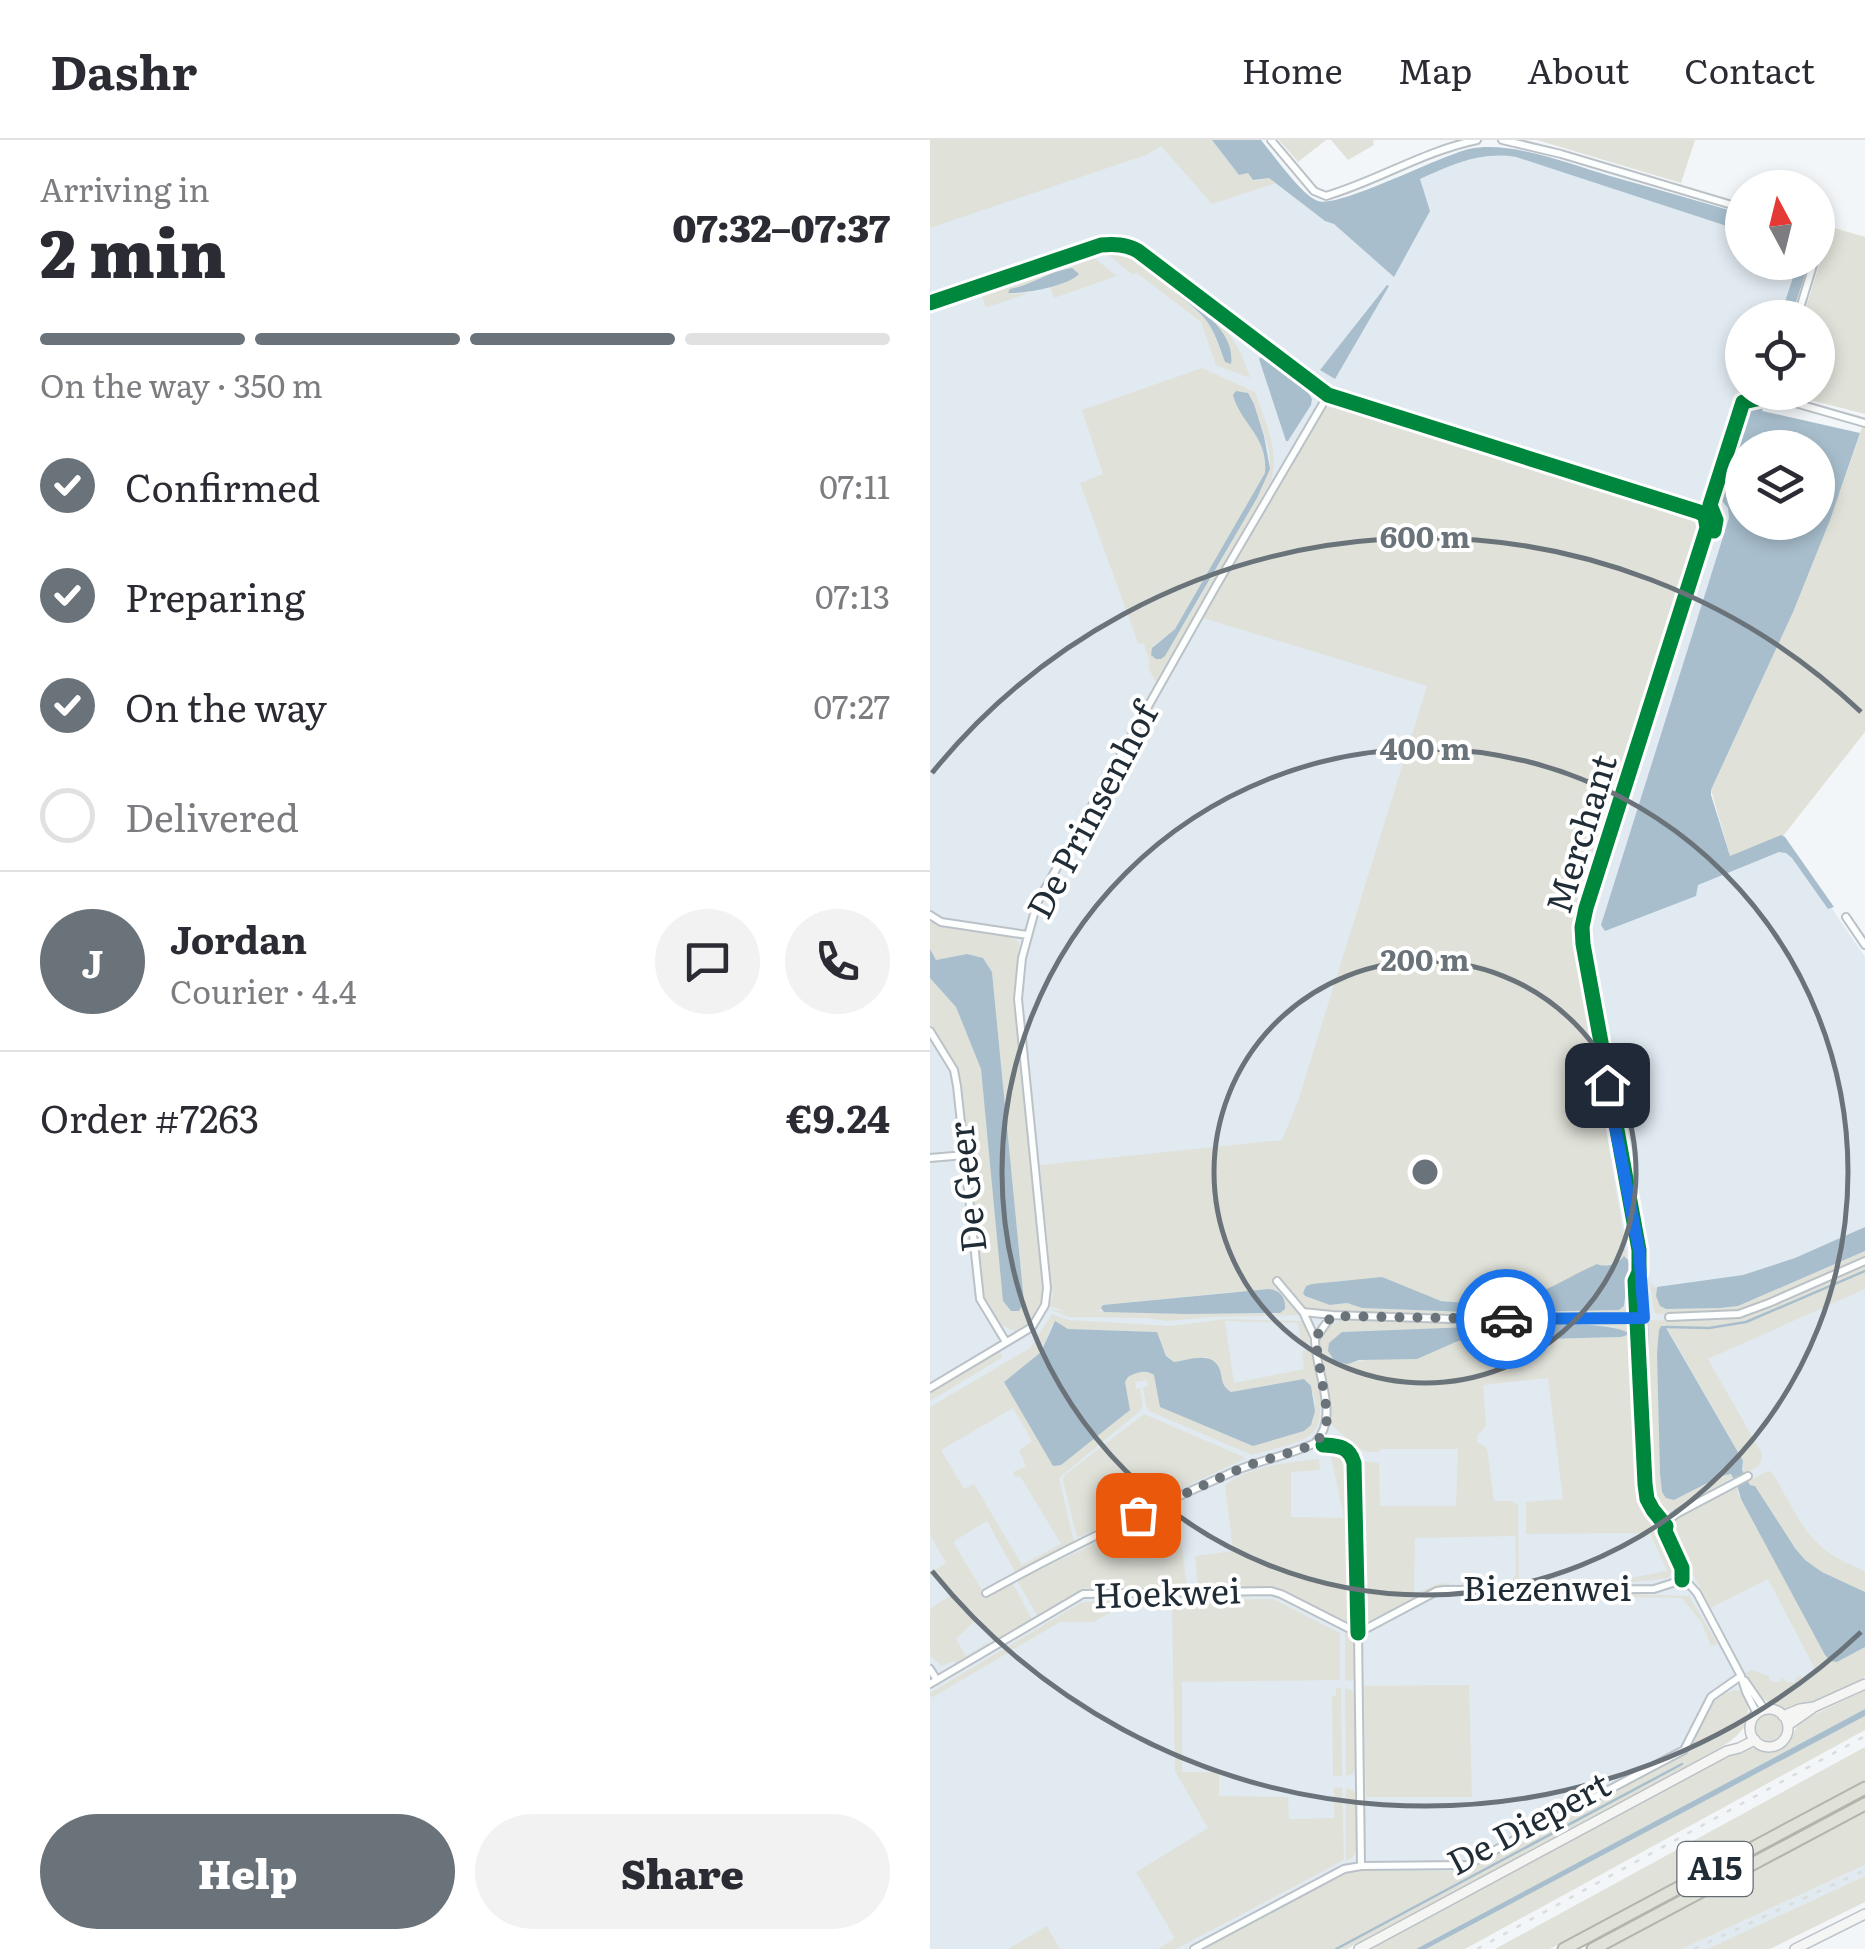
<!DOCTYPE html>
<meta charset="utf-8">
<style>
body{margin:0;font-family:Literata,serif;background:#f2f2f3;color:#2b2b33;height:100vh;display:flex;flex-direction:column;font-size:38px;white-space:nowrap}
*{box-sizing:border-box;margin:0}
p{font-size:32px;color:#7c7c81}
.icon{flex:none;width:55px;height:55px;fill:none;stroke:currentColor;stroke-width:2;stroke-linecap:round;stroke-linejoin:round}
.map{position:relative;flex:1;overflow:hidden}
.drawer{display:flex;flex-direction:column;background:#fff;width:930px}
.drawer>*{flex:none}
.needle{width:65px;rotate:353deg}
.controls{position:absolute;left:795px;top:30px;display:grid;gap:20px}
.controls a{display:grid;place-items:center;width:110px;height:110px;border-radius:50%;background:#fff;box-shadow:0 5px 15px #0003;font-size:50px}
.pin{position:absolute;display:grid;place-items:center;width:85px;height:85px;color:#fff;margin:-42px;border-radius:20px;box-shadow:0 5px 15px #0006}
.courier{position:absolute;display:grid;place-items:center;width:100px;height:100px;margin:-50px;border:8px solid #1a73e8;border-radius:50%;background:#fff;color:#222;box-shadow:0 2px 12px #0007}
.headline em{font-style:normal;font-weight:800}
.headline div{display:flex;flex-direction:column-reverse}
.headline{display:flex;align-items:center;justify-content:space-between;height:170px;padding:0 40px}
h1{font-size:65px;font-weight:800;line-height:75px}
.bar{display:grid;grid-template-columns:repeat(4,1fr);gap:15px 10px;align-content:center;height:120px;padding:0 40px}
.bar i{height:12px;border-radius:8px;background:#e1e1e2}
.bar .on{background:#6a737a}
.bar p{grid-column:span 4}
.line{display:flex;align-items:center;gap:25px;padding:0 40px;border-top:2px solid #e1e1e2}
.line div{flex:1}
.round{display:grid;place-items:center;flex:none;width:105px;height:105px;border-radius:52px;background:#f2f2f3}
ol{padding:0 40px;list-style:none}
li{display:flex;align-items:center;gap:30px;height:110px}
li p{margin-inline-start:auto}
li .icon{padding:10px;border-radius:50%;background:#6a737a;color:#fff;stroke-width:4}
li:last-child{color:#7c7c81}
li i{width:55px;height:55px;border:5px solid #e1e1e2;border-radius:50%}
.action{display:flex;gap:20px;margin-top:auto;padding:20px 40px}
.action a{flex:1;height:115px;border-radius:60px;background:#6a737a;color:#fff;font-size:40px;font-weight:800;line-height:115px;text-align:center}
.action a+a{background:#f2f2f3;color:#2b2b33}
header{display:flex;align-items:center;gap:60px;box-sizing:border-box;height:140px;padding:0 50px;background:#fff;border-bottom:2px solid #e1e1e2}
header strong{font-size:48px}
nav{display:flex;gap:55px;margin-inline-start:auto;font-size:35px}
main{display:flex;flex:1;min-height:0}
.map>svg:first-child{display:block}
</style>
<header>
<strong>Dashr</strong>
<nav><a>Home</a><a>Map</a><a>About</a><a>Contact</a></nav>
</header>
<main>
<section class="drawer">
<div class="headline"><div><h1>2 min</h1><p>Arriving in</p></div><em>07:32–07:37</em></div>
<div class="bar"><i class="on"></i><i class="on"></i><i class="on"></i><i></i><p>On the way · 350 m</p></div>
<ol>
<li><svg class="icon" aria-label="check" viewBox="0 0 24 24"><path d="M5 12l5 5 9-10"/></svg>Confirmed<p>07:11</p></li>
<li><svg class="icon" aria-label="check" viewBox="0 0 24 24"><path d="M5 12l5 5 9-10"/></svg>Preparing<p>07:13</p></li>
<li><svg class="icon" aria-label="check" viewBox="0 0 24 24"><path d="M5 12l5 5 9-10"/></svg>On the way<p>07:27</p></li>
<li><i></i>Delivered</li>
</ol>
<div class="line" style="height:180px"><b class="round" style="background:#6a737a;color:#fff">J</b><div><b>Jordan</b><p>Courier · 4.4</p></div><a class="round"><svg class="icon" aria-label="chat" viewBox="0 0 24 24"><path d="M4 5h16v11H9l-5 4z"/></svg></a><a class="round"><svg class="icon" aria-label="phone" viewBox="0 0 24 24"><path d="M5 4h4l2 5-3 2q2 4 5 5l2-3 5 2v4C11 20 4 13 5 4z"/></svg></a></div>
<div class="line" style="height:130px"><div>Order #7263</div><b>€9.24</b></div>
<div class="action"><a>Help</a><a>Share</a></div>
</section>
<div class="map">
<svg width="935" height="1809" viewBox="0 0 935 1809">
<rect width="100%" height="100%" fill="#f3f6f8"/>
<path fill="#e1eaf1" d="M198,0H321L390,70L539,14L565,10L812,80V122L876,123L857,177L812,178V252L832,253L812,308V382L707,727L860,707L935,817V1530L849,1548L827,1547L812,1558L752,1624L398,1809H0V68Z
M935,1725V1736L862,1770L777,1809H752Z"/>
<path fill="#e0e2d9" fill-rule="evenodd" d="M0,0H282L309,35L318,33L324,41L339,38L346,43L282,64L231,6L216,15L0,88Z
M349,0H396L368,22Z
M401,0H443L444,5L418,20Z
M607,0H765L751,43Z
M901,87L935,97V274L853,253L888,252V178L873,177Z
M187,108C208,113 223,128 241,141C279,170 306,190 320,238L286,225L271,182L207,133L202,134L171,109ZM246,151L283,180L303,218L295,222L279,182Z
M158,113L187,136L124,158L120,146L132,142L138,128C117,134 99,143 81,154L99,153L58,167L55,166L51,152L52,149Z
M272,228L325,252C335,282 350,310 341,341L226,543L218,527L220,522L214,504L208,503L150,343L173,334L152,270ZM324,264C329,283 341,305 340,324C340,339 245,504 231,519L224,505L245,489L335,333C336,311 327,292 314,276Z
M400,267H408L762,379L766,386V394L644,784L645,804L697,1116L673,1127L667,1124L616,1151L586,1160L583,1165L588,1172L689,1170L695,1166L696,1145H701L700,1162L695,1174L525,1177L381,1169L372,1167L354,1154L370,1175L282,1177L237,1181L217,1178L139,1177L119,1169L137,1172L120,1166L123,1155L110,1025L352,1000L368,961L497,546L273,478L354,336L395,269ZM413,1141C466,1151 519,1168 573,1161L577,1165L574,1171L545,1172L432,1168L417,1163L400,1165L374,1156L376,1146ZM346,1150L354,1160L350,1173L347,1174L162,1171L171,1170L173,1165L302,1152Z
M932,287L935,288V592L853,696L800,716L781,650C836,531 892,413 932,287Z
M0,781L10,786L83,797L89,803L86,837L85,870L114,1152L101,1182L84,1191L71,1185L54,1156L31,947L26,928L0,884V838L26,867L51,929L62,1039L89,1171L94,1161L62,832L53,818L36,814L6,820L0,809Z
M935,1111V1119L819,1168L781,1174H726L724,1171L720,1142L726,1148V1156L736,1169L798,1168L813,1164Z
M935,1124V1149L778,1219L832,1314C833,1325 826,1328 817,1333L813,1332V1321L736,1186H731L727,1213L730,1334L732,1352L798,1333L803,1337L746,1369C730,1375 724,1366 721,1351L717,1236L719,1180C748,1180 777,1182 805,1177C846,1170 896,1141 935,1124Z
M122,1174L138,1180L241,1186L295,1179L374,1181L380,1203L371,1204L368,1183L295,1181L304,1243L374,1229L372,1211L382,1209L392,1263C388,1272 391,1278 387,1287C381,1303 338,1310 322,1315L219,1271L216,1266L213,1247L218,1246L217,1240L205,1242L206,1249L210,1248L213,1265L210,1271L129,1338L144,1402L85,1432L57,1381L23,1402L56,1456L82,1442L102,1479L62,1503L63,1499L49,1477L26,1499L36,1516L57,1503L58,1505L26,1524L24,1521L11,1526L0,1515V1469L21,1455L8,1432L0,1436V1433L16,1423L0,1395V1267L100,1208ZM122,1184L137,1189L226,1192L237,1216L244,1222L277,1217C282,1221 288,1225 290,1231C293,1241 291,1246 301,1252L373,1239C387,1249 387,1270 381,1285L217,1231C207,1232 200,1233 195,1242H74L111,1212ZM83,1268L102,1301L89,1310L96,1326L83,1332L85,1337L90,1336L131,1404L92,1425L44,1344L34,1349L11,1310Z
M414,1179L703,1180L712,1354L744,1428L738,1438L695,1443L694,1439L737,1431L720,1393L596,1394V1362L633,1359L618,1238L553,1245L556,1286L548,1295L547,1302L557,1308L564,1361H582L588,1365L589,1439L580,1445L533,1446L532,1443L582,1441L586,1433L585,1396L485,1398L484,1454L507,1444L520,1443V1446H511L429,1486L425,1321C420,1306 411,1304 396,1304L398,1294L410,1302L432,1321L449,1323L450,1366H526L528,1309H450L449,1312H438L425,1307L400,1283L388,1202C392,1189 401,1183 414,1179ZM565,1186H673L685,1188L691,1197L528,1201L417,1224L405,1222L400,1216L412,1192Z
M69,1210L73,1217L0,1261V1252Z
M214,1274L316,1318L147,1398L133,1340L135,1335Z
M396,1307H410L419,1315L424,1486L345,1447L155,1448L107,1475L87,1441L246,1364L257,1446L268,1447L265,1416L303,1411L295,1345C320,1326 358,1322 389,1319L390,1330L361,1332V1377L414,1378L401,1316H398Z
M838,1331L842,1332C857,1356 870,1389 892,1407C904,1418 920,1424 935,1432V1452L892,1432L875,1420L857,1396L825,1346L820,1345L818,1341Z
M806,1348H808V1354L827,1388L907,1522L935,1507V1536L929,1543L865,1568C838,1572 828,1553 814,1534L821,1530L839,1536L840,1541L850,1542L851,1538H854L856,1542H865L866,1537L871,1536L874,1540L883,1536L882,1532L884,1527L838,1439L781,1468L741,1394L742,1387L748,1377Z
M692,1454L759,1456L788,1504L781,1506L772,1483L752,1458L691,1457Z
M666,1455V1459L543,1461V1457Z
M343,1459L410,1493V1540L252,1542V1632H289V1656L358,1657L359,1679L404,1678V1648L412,1647L414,1720L246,1809H228L245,1798L206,1732L278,1688L245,1631L242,1470L221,1469L220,1460Z
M180,1460L179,1473L164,1482H130L3,1557L0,1556V1553L152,1462Z
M415,1491C430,1500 425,1522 424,1538L421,1541L415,1540Z
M539,1545L542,1657H436L434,1546Z
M406,1548H411L412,1636H403L402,1556L406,1555Z
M415,1548L425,1552V1628L423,1634L416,1636Z
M805,1550L811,1551C835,1589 795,1604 768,1622L417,1809H278L277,1807L418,1731H534L759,1610L782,1564L789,1555Z
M935,1550V1569L486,1809H438L796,1617C804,1614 812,1608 820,1608C831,1608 842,1616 853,1608C862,1602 863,1589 871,1581Z
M826 1588a13 13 0 1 1 26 0a13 13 0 1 1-26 0Z
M935,1576V1590L535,1809H496Z
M935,1607V1640L620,1809H565Z
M416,1648L423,1650L426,1655V1710L423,1717L416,1721Z
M935,1671V1725L752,1809H677Z
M935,1736V1762L840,1809H777Z
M117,1786L130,1809H78Z"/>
<path fill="#a8becd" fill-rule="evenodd" d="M282,0H331C342,13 373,57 388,61C410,68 509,16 539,9C580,0 640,24 680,36C724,48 768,61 812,74V91L586,17C550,11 522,25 490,39L500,71L464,137L404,84L395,81L339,38L323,40L318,33L309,35Z
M868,122L879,123L861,177H850Z
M142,128L149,134C138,146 94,154 78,153L80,149C102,145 119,131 142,128Z
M457,145L459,146L405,239L390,230Z
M248,151C270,168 306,193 301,224L295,222C281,182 279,179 246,153Z
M332,216L378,252L382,259L381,265L358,301H356L329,219Z
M306,251L318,253L324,264L334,296L340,329L327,358L235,516L231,519H226L221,515L222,508L245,489L335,333C338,295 311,285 303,255Z
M827,253H838L832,271L930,293L900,380L863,472L781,650V655L800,716L851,695L855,697L904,767L898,769L862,718L856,713L849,712L768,745L766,756L675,791L671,785L799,378L798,368L792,361ZM812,308H888V382H812Z
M0,809L6,820L37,814L53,818L62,832L94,1162L89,1171H81L73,1161L51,929L26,867L0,838Z
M935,1087V1111L808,1166L791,1168L736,1169L730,1166L726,1156L727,1147L813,1135L865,1118Z
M694,1116L698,1120L699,1125L694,1166L689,1170L588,1172L583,1165L587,1159C617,1153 639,1136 667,1124C676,1128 688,1124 694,1116Z
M452,1137L511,1161L552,1164L573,1161L577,1165L576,1170L538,1172L432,1168L417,1163L400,1165L375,1156L373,1153L376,1146L382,1144Z
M339,1149C350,1150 356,1158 355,1169L350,1173L256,1174L174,1172L171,1168L173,1165Z
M125,1181L138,1189L227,1192L236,1216L244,1222C259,1220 283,1210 290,1230C293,1241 291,1245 301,1252L374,1239L381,1246L385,1271L381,1285L374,1291L323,1306L230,1267L224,1235C216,1229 206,1232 198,1237L195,1242L200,1270L131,1325L123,1326L74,1242L111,1212Z
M565,1186C595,1186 677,1179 700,1194L691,1197L528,1201L487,1219L429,1220L418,1224L405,1222L398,1211L399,1203L412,1192Z
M731,1186H735L813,1321L812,1330L820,1345L825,1346L865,1408L875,1420L892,1432L935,1452V1507L907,1522L901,1521L895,1515L811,1359L808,1348L801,1334L791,1336L744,1360L736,1358L732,1352L730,1334L727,1213L729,1190Z
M935,1569V1576L496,1809H486Z"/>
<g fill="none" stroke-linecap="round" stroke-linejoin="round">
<path stroke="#a8becd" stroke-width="2.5" d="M736,1187L779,1188L816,1182L935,1131
M406,1809L752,1624"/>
<defs>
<path id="street" d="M341,0L384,51L396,56C447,41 494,11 547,0
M572,0L631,14L812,68
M888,90L892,98L888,112
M0,163L171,105C184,104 196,104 208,111L398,255L769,372L775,376L777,388L656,768L652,787L653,804L709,1110V1132L705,1141L715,1344L717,1359L723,1370L736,1386L735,1391L752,1428V1440
M867,178L884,122
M842,252L841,256L935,283
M0,775L11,782L97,795
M916,777L935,805
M0,891L24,930L27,946L50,1159L76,1202
M0,1018L35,1015
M709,1132L712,1140L714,1204L712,1217
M347,1141L373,1172L385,1198
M373,1172L402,1175L521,1179L714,1178
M739,1177L809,1174L839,1163L935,1121
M0,1248L102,1187L115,1165L117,1148L88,859L92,818L107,763L286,446L398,255
M736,1386L741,1378L748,1373L818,1336
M752,1440L758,1443L767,1453L811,1536L816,1552L827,1574
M56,1453C137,1408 221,1368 305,1331C331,1320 360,1315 385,1303C411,1276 385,1232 385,1199L402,1175
M428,1493L431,1726L537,1725L754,1610L781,1557L811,1536
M428,1493L507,1451L514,1450L724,1449L752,1440
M0,1529L7,1540
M815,1541L835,1570
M0,1544L153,1454L341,1451L351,1454L428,1493
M264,1809L414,1729L431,1726"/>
<path id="secondary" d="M820 1588a19 19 0 1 1 38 0a19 19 0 1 1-38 0Z
M853,1576L870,1569L884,1567
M858,1585L884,1567L935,1544
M429,1809L797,1611L809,1608L825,1600
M865,1809L935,1774"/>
<path id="highway" d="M634,1809L935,1648
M663,1809L935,1664"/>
</defs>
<use href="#street" stroke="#bbc2c7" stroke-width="10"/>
<use href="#secondary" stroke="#bbc2c7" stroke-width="12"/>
<use href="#highway" stroke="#b3b5ad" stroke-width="15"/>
<use href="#street" stroke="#fdfefe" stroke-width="6"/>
<use href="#secondary" stroke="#f5f5f3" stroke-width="9"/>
<use href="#highway" stroke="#e0e2d9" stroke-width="11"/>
<path stroke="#dadcdd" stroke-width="2.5" stroke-dasharray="5 10" stroke-linecap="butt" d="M547,1809L935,1596
M764,1809L935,1730"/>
<defs>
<path id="cycleway" d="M0,163L171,105C184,104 196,104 208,111L398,255L769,372L775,376L777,388L656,768L652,787L653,804L709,1110V1132L705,1141L715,1344L717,1359L723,1370L736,1386L735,1391L752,1428V1440
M784,391L786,380L780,365L813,262L841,256
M393,1305C409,1306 419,1306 424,1323L428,1493"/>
</defs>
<use href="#cycleway" stroke="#fff" stroke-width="21"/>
<use href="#cycleway" stroke="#00873e" stroke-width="15"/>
</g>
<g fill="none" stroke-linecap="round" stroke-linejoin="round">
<path stroke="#6a737a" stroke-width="10" stroke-dasharray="0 18" d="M208,1375L316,1326L374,1308L389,1299L398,1278L385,1198L402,1176L576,1179"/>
<path stroke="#1a73e8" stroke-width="12" d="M576,1179L714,1178L709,1110L677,945"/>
</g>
<g fill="none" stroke="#6a737a" stroke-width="5">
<circle cx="495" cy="1032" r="211"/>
<circle cx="495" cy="1032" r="423"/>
<path d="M931 1492A634 634 0 0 1 2 1431M2 633A634 634 0 0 1 931 572"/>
</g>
<g text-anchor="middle" stroke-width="8" stroke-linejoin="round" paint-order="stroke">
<rect fill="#fff" stroke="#646c72" stroke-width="2.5" x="747.5" y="1702" width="75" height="54" rx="8"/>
<g font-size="32" font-weight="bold" fill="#212d36">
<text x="785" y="1740">A15</text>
</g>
<g font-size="35" fill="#212d36" stroke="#fff">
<text transform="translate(163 671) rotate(-62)" y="12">De Prinsenhof</text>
<text transform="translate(652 694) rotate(-73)" y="12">Merchant</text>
<text transform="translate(38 1047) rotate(-96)" y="12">De Geer</text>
<text x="617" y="1461">Biezenwei</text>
<text transform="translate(237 1454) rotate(-2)" y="12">Hoekwei</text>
<text transform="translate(599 1684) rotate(-28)" y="12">De Diepert</text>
</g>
</g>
<circle cx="495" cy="1032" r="15" fill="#6a737a" stroke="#fff" stroke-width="5"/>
<g font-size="30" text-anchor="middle" font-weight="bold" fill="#6a737a" stroke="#fff" stroke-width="8" stroke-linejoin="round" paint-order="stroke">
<text x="495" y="408">600 m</text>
<text x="495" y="620">400 m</text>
<text x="495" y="831">200 m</text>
</g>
</svg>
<div class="controls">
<a><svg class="needle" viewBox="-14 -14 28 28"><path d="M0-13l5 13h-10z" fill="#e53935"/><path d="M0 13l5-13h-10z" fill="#7c7c81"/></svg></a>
<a><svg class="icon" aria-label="locate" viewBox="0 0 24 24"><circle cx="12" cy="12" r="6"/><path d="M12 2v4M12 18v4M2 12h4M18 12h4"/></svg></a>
<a><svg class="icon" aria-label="layers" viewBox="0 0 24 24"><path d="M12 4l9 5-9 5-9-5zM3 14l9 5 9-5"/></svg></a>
</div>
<div class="pin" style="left:208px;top:1375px;background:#ea580c"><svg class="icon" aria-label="bag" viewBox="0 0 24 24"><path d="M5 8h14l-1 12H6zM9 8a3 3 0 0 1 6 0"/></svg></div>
<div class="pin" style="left:677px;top:945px;background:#1f2937"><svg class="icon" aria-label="home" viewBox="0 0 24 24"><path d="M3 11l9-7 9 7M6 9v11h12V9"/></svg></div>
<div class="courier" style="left:576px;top:1179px"><svg class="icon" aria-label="car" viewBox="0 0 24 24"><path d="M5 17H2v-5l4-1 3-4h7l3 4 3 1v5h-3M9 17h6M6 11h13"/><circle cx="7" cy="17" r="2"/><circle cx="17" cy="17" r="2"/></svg></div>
</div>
</main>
